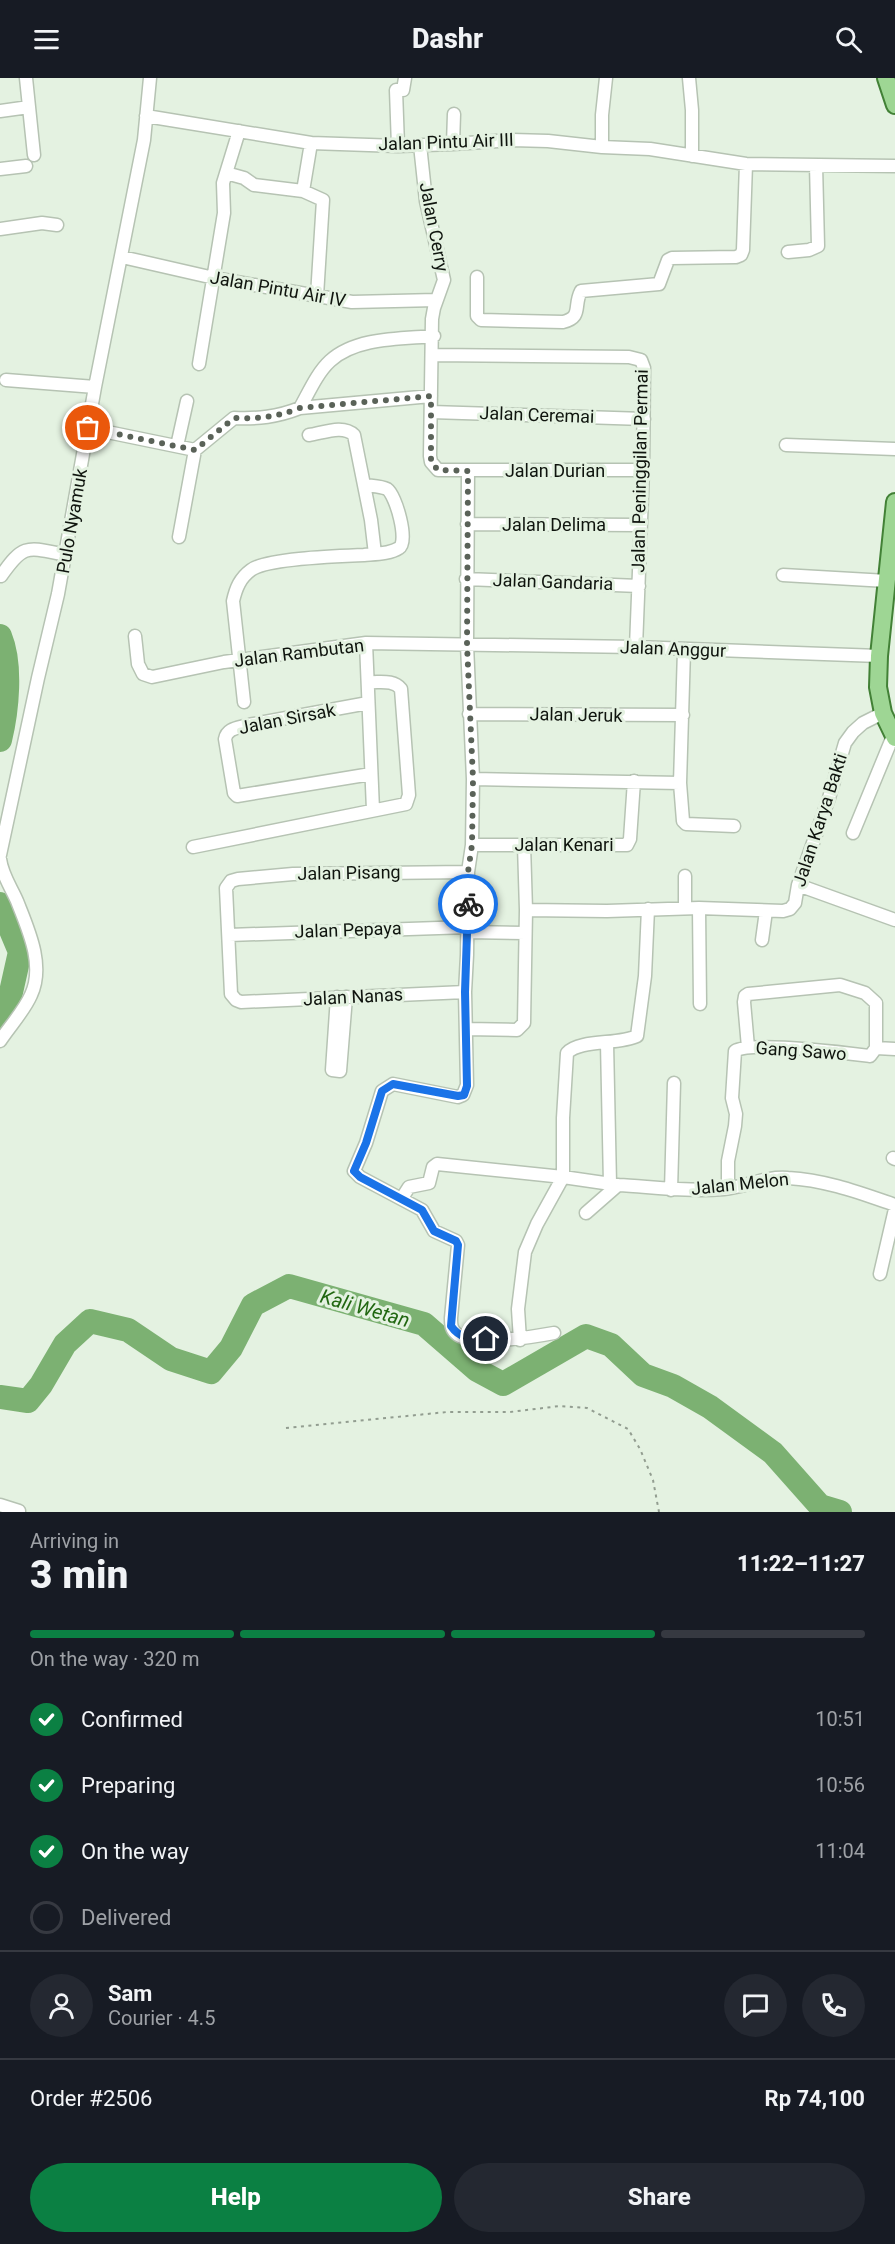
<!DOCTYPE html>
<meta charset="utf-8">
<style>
body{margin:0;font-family:Roboto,sans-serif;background:#242831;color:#f1f3f6;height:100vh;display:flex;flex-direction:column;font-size:22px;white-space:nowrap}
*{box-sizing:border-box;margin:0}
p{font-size:20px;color:#9ea1a6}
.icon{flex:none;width:33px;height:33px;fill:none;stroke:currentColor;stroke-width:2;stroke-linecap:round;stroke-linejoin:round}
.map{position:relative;height:1434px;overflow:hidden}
.panel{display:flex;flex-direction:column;background:#171b24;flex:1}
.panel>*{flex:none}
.pin{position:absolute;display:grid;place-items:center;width:51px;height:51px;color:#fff;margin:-26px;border:3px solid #fff;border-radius:50%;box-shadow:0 2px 6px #0007}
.courier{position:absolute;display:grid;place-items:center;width:60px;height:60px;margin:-30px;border:4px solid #1a73e8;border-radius:50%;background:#fff;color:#222;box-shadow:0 2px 8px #0007}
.summary em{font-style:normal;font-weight:800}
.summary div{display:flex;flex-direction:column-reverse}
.summary{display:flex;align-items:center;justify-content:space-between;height:102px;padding:0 30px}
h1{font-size:39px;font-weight:800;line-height:45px}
.bar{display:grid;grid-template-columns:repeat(4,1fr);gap:9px 6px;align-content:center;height:72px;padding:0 30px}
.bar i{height:8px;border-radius:4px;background:#363941}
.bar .selected{background:#0b8043}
.bar p{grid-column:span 4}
.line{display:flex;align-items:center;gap:15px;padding:0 30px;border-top:2px solid #363941}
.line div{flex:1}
.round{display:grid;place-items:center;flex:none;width:63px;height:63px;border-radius:32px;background:#242831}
ol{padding:0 30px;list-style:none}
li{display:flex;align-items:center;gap:18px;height:66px}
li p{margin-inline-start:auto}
li .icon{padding:6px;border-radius:50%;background:#0b8043;color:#fff;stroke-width:4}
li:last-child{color:#9ea1a6}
li i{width:33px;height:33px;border:3px solid #363941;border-radius:50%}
.button{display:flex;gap:12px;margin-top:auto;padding:12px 30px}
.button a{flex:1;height:69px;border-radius:36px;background:#0b8043;color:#fff;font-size:24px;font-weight:800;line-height:69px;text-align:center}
.button a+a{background:#242831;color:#f1f3f6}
header{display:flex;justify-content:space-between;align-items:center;height:78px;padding:0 30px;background:#171b24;font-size:27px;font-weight:800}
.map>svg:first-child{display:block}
</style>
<header><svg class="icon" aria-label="menu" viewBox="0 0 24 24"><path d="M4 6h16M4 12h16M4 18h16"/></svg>Dashr<svg class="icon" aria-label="search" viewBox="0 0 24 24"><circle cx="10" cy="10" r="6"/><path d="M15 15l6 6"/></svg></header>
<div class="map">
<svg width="895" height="1434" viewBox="0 0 895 1434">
<rect width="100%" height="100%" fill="#e4f2e1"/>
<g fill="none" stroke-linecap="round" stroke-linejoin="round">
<path stroke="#7cb172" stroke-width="24" d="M0,558C12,587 7,633 0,662
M0,826L20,874L9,923L0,940
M0,1319L28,1323L41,1307L65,1266L90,1243L128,1252L171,1281L211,1294L231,1270L253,1227L289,1208L424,1246L477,1292L503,1306L586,1258L611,1267L643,1297L673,1308L710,1329L773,1375L820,1428L840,1434"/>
<defs>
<path id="minor" d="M26,0L34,77
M689,0L692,32V78
M0,33L29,29
M146,38L311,65L398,68L453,66L512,62L548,63L602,69L650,71L746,86L895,88
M453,66L454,36
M420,67L426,123L444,202L434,230L432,241L430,378L431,384L438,392H643
M398,68L396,12H403L405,0
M602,69V37L606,0
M0,91L26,88
M226,95L244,100L254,107L303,113L323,122L317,218
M303,113L311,65
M0,151L42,145L57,147
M788,174L809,172L818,168L816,87
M122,179L214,200L352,224L436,222
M477,199V238L481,242L563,244C583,239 573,228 581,213L659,206L668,182L672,180L736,179L741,177L743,172L746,86
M432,277L629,279L641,282L644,290L643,392L636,569
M199,286L224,135L223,105L239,53
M6,302L95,309
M300,330C309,314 317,295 330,283C356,259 401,261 434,258
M431,334L644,341
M88,350L195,372L234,340C258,341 277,339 300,330L431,318
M309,357C323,355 343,346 354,357L371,442L375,476
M786,367L895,371
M177,368L187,323
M468,393L467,567L473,701L472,767L468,794L467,877L465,914L467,1007L463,1017L458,1019L393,1006L382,1013L366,1065L354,1093L360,1099L422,1132L434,1153L456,1163L458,1167L451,1240C451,1247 451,1252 458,1257C475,1268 533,1259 554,1255
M467,446L640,447
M179,459L195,372
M783,497L887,503
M1,498C24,465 27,469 66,477
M466,501L639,508
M135,558L138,586L143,596L152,599L224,584L366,565L636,569L879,578
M366,565L373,732
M684,572L680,705L683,743L686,746L734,748
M244,624L233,523C236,510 240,500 251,492C267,480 341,478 364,477C374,476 390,476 399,470C409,464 396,417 387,411C381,408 371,408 365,407
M368,625L248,647C238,650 227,650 225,661L234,715L237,718L371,696
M469,636L683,637
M473,701L680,705
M853,755L893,658
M472,767H627L630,761L634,703
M193,769L406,726L409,717L401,611C393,601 379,605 368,604
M0,777L38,600L58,516L95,309L144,62L150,0
M0,781C2,797 11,809 17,823C28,851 45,887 31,917C24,933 10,948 0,963
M798,807L895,842
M685,830V798
M699,830L700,926
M526,832L607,833L699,830L783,833L790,831L795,825L798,807L829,720L845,665L853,654L863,645L883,635
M468,854L525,855
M229,857L468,849
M762,862L766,833
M465,914L241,924L236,922L231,916L226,810L231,803L238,801L293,796L468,794
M337,919L332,992L340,993L346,919
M466,951L517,952L524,945L526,832L524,767
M607,965L610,1106
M748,969L744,924L745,918L748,916L840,907L865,915L876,925V970
M876,970L895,971
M893,1080L895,1081
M728,1110V1083L735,1048L736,1036L732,1020L735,973C751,963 846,975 870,978L876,970
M671,1112L674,1005
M402,1120L409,1109L429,1105L433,1089L437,1086L563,1099L618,1107
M586,1135L618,1107C653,1109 689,1114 724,1111C746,1109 765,1098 788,1100C826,1102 860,1115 895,1127
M880,1196L895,1131
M520,1262L518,1231L525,1174L537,1146L563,1099V1040L567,975C580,961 619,967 637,958L645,898L648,831
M0,1427L19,1433"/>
<path id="major" d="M886,0L895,27
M895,424L879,578L878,609L883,635L895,660"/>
</defs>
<use href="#minor" stroke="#b6c3b3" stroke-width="15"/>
<use href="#major" stroke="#428136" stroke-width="20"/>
<path stroke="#929d90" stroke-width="2" stroke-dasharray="3 4.5" stroke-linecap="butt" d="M286,1350L447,1334H510L560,1328L587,1330L628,1351L640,1371L653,1402L659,1434"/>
<use href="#minor" stroke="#fff" stroke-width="12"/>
<use href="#major" stroke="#9ed694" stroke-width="16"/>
</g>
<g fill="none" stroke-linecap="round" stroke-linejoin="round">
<path stroke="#5a6258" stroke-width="6" stroke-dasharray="0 10.8" d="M88,350L195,372L234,340C258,341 277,339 300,330L431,318V384L438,392L468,393L467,567L473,701L472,767L468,794V826"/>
<path stroke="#1a73e8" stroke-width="8" d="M468,826L465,914L467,1008L464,1017L458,1018L393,1006L382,1013L366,1065L354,1093L360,1099L422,1132L434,1153L456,1163L458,1167L451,1248C460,1261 471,1261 486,1261"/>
</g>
<g text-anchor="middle" stroke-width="6" stroke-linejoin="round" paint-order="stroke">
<g font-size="18" fill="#0f140e" stroke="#e4f2e1">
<text transform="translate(446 64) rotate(-2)" y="6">Jalan Pintu Air III</text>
<text transform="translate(434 149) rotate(79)" y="6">Jalan Cerry</text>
<text transform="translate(278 211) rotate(10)" y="6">Jalan Pintu Air IV</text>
<text transform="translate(537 337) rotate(2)" y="6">Jalan Ceremai</text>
<text x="555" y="399">Jalan Durian</text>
<text transform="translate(640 393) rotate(-89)" y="6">Jalan Peninggilan Permai</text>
<text transform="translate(72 443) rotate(-80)" y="6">Pulo Nyamuk</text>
<text x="554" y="453">Jalan Delima</text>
<text transform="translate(553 504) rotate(2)" y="6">Jalan Gandaria</text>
<text transform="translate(673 571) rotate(2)" y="6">Jalan Anggur</text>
<text transform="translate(299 575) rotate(-7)" y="6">Jalan Rambutan</text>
<text transform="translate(576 637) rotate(1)" y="6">Jalan Jeruk</text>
<text transform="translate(287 641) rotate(-11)" y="6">Jalan Sirsak</text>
<text transform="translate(820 742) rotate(-72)" y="6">Jalan Karya Bakti</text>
<text x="564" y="773">Jalan Kenari</text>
<text transform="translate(349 795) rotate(-1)" y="6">Jalan Pisang</text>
<text transform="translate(348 852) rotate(-2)" y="6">Jalan Pepaya</text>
<text transform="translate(353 919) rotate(-3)" y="6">Jalan Nanas</text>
<text transform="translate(801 973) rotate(4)" y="6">Gang Sawo</text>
<text transform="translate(740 1106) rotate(-6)" y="6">Jalan Melon</text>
</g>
<g font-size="20" font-style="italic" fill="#216711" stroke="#e4f2e1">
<text transform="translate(365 1230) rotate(16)" y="7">Kali Wetan</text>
</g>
</g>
</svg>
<div class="pin" style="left:88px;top:350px;background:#ea580c"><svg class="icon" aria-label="bag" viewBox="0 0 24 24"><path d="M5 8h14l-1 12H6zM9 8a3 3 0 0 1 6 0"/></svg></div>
<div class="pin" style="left:486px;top:1261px;background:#1f2937"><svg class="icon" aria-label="home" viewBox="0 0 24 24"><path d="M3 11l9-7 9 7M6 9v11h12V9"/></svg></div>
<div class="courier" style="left:468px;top:826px"><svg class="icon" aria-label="bike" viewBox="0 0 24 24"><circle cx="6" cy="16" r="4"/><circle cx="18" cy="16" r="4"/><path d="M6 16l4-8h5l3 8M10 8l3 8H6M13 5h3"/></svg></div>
</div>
<section class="panel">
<div class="summary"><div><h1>3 min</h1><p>Arriving in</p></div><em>11:22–11:27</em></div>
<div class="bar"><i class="selected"></i><i class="selected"></i><i class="selected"></i><i></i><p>On the way · 320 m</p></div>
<ol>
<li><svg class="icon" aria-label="check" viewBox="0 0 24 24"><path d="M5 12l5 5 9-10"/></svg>Confirmed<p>10:51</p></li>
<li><svg class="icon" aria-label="check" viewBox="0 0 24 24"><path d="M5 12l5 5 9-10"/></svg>Preparing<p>10:56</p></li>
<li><svg class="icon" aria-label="check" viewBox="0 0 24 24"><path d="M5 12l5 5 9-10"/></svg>On the way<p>11:04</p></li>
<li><i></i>Delivered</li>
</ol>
<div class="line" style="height:108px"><a class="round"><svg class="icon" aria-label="person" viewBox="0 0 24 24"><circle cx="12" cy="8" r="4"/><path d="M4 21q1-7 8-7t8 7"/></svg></a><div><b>Sam</b><p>Courier · 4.5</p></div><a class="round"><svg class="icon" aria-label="chat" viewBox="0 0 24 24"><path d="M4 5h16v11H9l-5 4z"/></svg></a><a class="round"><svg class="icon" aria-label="phone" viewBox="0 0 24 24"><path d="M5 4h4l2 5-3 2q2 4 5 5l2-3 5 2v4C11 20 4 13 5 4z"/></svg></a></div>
<div class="line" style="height:78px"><div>Order #2506</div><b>Rp 74,100</b></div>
<div class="button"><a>Help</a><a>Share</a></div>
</section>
